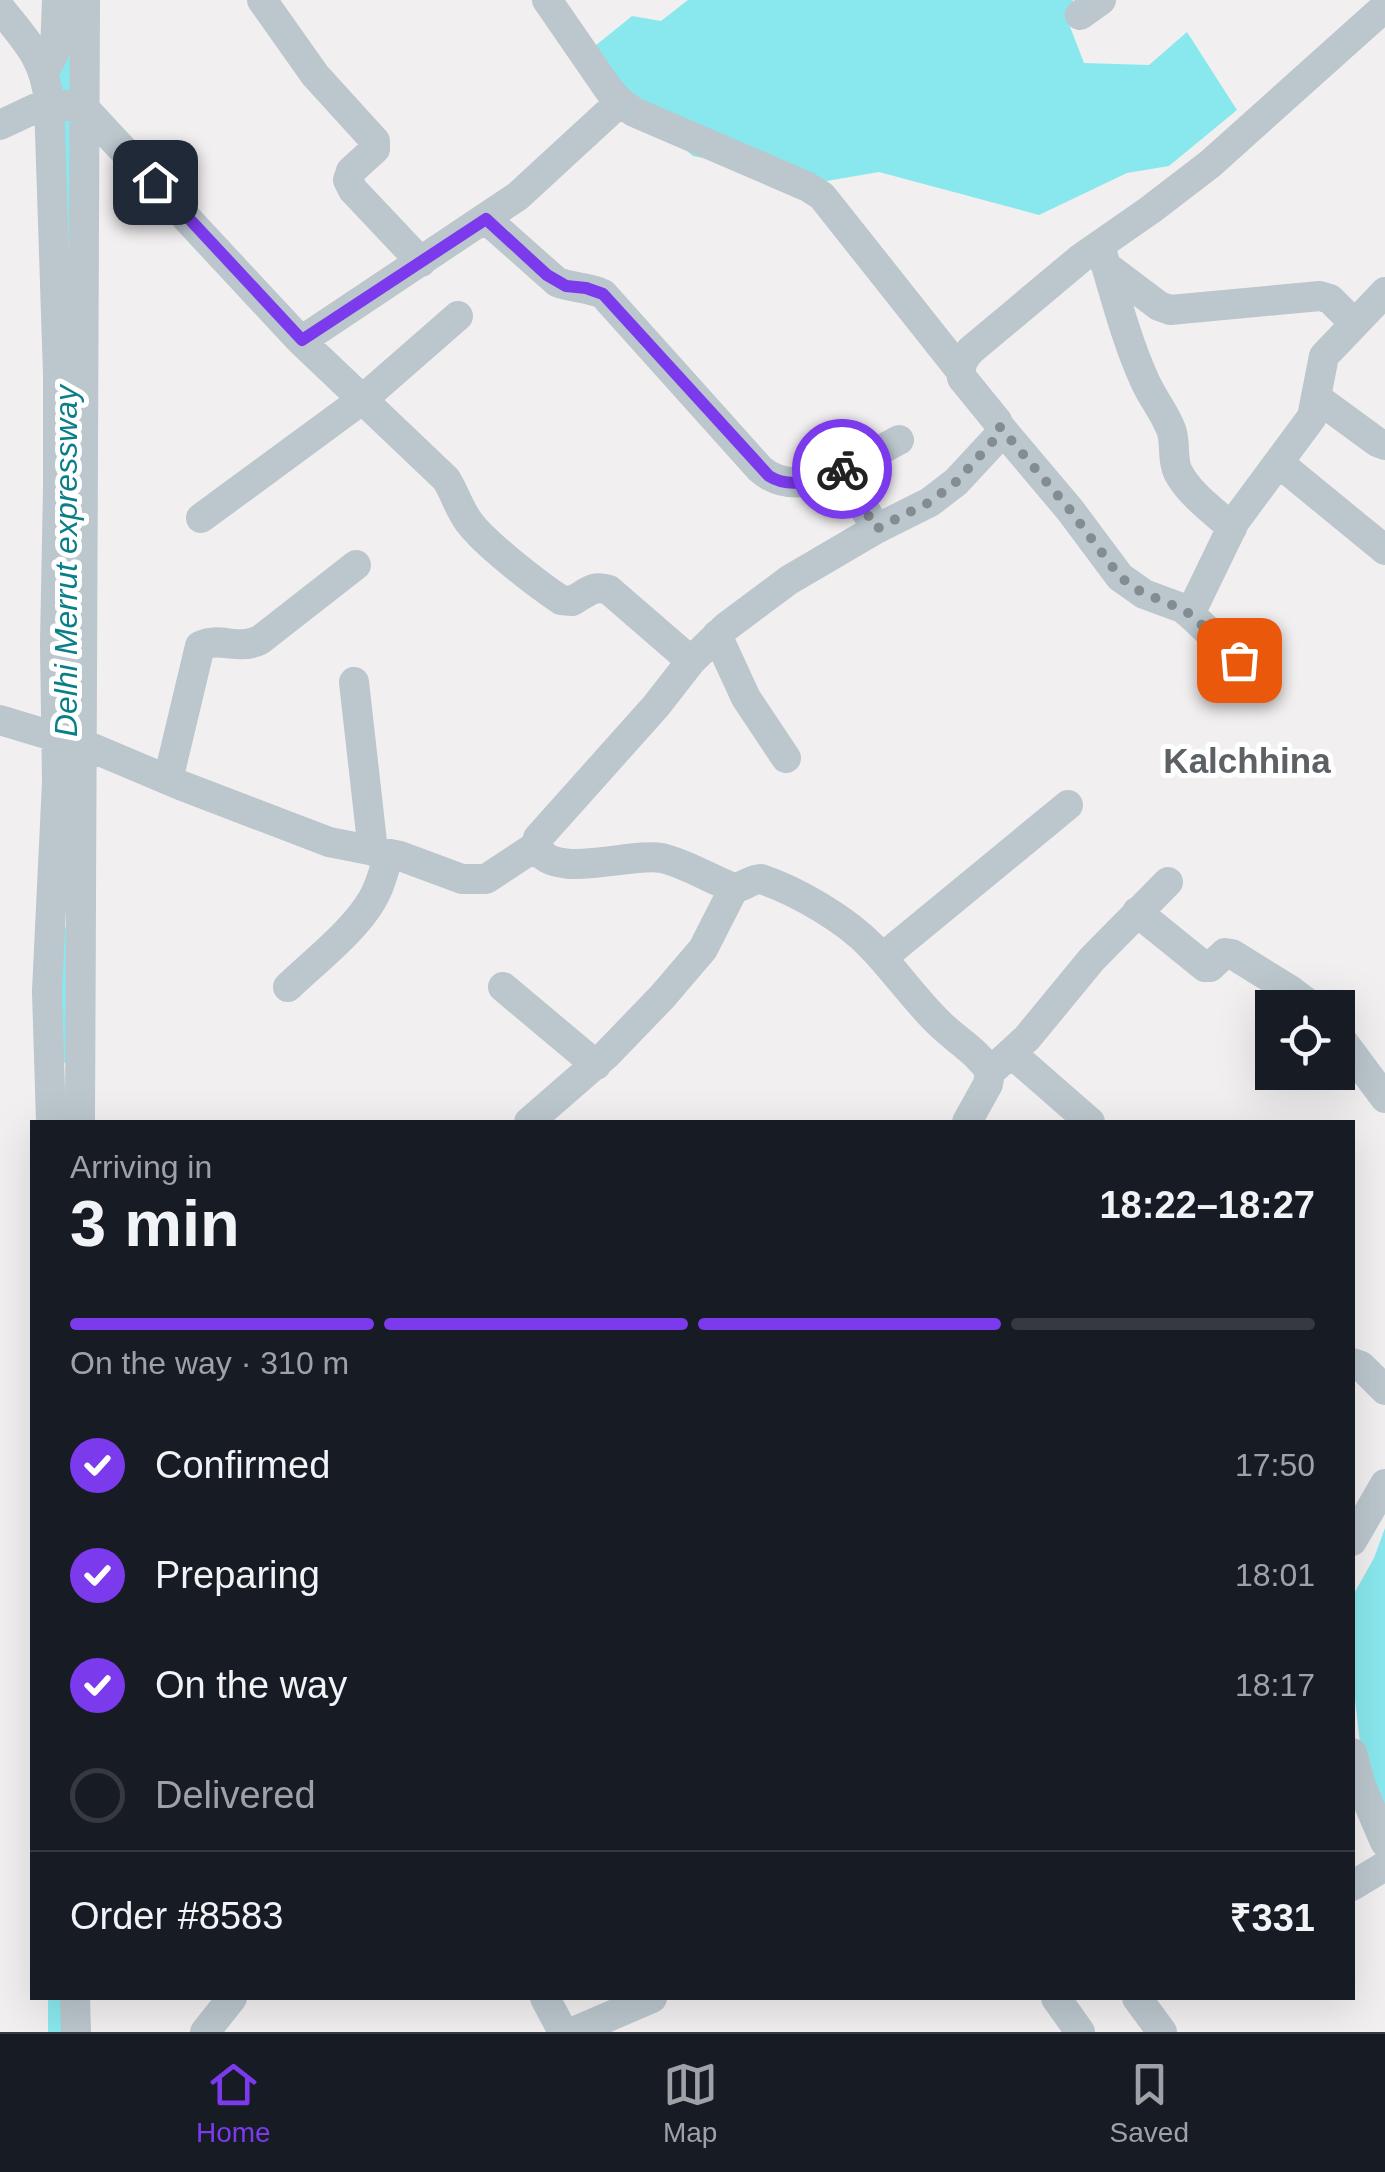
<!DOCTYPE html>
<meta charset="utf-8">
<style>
body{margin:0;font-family:Helvetica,sans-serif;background:#242831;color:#f1f3f6;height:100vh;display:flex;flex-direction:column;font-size:38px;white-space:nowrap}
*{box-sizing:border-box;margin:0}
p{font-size:32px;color:#9ea1a6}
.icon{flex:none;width:55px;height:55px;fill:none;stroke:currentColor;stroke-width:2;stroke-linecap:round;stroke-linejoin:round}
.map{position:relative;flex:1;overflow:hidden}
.drawer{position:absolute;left:30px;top:1120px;width:1325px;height:880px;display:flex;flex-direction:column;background:#171b24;border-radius:0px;box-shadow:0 10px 40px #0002}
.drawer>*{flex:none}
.fabs{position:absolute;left:1255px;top:990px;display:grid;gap:20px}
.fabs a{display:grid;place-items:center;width:100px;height:100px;border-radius:0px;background:#171b24;box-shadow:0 10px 40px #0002;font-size:50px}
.pin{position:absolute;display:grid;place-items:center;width:85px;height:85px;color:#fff;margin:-42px;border-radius:20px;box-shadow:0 5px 15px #0006}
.courier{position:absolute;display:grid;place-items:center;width:100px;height:100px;margin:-50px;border:8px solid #7c3aed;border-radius:50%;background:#fff;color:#222;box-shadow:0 2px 12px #0007}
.summary em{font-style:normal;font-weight:800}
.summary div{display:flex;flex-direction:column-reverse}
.summary{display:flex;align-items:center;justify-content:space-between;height:170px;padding:0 40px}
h1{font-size:65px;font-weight:800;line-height:75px}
.bar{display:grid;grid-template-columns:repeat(4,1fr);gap:15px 10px;align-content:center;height:120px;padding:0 40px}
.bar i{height:12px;border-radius:8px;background:#363941}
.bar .current{background:#7c3aed}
.bar p{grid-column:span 4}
.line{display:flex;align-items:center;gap:25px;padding:0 40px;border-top:2px solid #363941}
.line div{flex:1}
ol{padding:0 40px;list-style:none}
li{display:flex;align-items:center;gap:30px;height:110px}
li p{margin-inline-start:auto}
li .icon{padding:10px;border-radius:50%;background:#7c3aed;color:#fff;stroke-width:4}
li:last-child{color:#9ea1a6}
li i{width:55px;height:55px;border:5px solid #363941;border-radius:50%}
.dock{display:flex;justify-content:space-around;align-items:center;height:140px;border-top:2px solid #363941;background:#171b24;font-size:28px;color:#9ea1a6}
.dock a{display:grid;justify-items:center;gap:5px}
.dock .current{color:#7c3aed}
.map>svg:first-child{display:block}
</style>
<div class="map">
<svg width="1385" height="2032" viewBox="0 0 1385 2032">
<rect width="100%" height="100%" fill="#f2eff0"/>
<path fill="#89e8ee" d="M688,0H1073L1069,24L1084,63L1149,65L1187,32L1237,110L1169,166L1127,173L1039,215L879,172L821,182L693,156L619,94L595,46L632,16L661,21Z
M1385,1528V1812L1365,1789L1353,1681L1352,1597L1374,1558Z"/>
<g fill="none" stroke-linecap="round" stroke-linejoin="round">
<path stroke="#89e8ee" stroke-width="20" d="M67,233L68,32
M63,1053L64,937
M58,2032V1998"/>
<path stroke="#bbc6cd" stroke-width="30" d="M262,0L315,75L375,141V149L351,171L348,180L353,190L421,262
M547,0L609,90L620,102L634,112L808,187L822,196L960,370
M0,8C26,41 45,58 49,102L58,374V488L55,644L57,782L47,991L51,1122
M1080,15L1101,0
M44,72L55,51L57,0
M0,125L49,102L85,109L301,341L446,479C455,493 459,509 469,522C485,544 537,584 561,600L572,601C586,594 592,584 609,590L691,661
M486,219L557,282C572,288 588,287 603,294L760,469C801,505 860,460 899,440
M1100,246C1114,290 1125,337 1144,379C1151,396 1163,410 1170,427C1177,441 1171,458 1178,472C1189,494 1214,511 1232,528
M1106,266L1159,306L1170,310L1320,296L1330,299L1354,323
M301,341L518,196L620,102
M1317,398L1377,442L1385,445
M1000,427L1070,510L1120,577L1144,594L1182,608L1190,614L1263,683
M1279,463L1385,550
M842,469L876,529
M201,518L363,399L458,316
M1190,614L1235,521L1312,417L1324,356L1385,292
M717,635L746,698L786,758
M354,682L373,851
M0,720L56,737
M83,744L180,785L329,842L400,856L462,879H486L536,846
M168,780L200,646C219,636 238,651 260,640L356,565
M1137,912L1205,967H1210L1225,953L1232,954L1290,990L1314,1008
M882,958L1068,805
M288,987C314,962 355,930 372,900C381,886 384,869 389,854
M503,987L596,1065
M1338,1035L1385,1098
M1011,1053L1090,1122
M990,1072L1027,1038L1092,959L1168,882
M80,1122L85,0
M529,1122L606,1055L662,997L703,949L734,888
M967,1122L988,1084L990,1072C978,1052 956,1040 940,1024C915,1000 896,972 873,948C847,920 797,891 761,879C751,879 744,887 734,888C710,879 687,864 662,858C629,852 552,882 536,846L538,838L656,706L691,661L726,627L789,580L876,529L930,502L956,482L995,440C1001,433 1001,429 997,421L962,378C959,365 963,359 971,350L1081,258L1150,210L1210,164L1385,7
M1352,1363L1361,1366L1385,1390
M1352,1541L1385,1484
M1352,1753L1361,1786L1385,1842
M1352,1886L1385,1866
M75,1998L76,2032
M545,1998L563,2032
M1056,1998L1080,2032
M1137,1998L1162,2032
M205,2032L232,1998
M573,2032L652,1998"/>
</g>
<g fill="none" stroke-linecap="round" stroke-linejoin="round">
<path stroke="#838c90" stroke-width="10" stroke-dasharray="0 18" d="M842,469L876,529L930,502L956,482L994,440L1000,434V427L1070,510L1120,577L1144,594L1164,601L1190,614L1239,660"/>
<path stroke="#7c3aed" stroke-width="12" d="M155,182L302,340L486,219L547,275L566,286L586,288L603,294L769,476C791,490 820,480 842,469"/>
</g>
<g text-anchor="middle" stroke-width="10" stroke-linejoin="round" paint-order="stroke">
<g font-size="32" font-style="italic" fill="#0b7f88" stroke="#fff">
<text transform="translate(66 561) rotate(-90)" y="11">Delhi Merrut expressway</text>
</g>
<g font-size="35" font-weight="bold" fill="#5c6165" stroke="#fff">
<text x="1247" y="773">Kalchhina</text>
</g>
</g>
</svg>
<div class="fabs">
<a><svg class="icon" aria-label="locate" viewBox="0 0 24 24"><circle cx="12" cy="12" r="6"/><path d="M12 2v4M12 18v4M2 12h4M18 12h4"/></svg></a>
</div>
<div class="pin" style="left:1239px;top:660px;background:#ea580c"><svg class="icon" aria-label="bag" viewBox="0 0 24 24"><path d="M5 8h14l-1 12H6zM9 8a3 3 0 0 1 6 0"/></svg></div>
<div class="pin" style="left:155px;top:182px;background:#1f2937"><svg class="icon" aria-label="home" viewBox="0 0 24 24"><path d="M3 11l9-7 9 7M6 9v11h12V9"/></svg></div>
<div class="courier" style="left:842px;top:469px"><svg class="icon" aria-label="bike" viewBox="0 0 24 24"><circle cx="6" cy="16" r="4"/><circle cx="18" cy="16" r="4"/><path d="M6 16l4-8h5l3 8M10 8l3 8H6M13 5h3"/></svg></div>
<section class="drawer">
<div class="summary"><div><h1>3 min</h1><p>Arriving in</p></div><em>18:22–18:27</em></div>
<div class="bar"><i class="current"></i><i class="current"></i><i class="current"></i><i></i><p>On the way · 310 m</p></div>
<ol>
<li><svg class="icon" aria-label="check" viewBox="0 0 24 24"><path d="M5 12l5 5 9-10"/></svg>Confirmed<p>17:50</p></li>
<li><svg class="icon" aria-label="check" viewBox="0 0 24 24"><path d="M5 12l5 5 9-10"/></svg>Preparing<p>18:01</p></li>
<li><svg class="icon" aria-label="check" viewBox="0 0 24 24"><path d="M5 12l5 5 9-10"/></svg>On the way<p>18:17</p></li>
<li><i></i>Delivered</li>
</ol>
<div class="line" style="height:130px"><div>Order #8583</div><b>₹331</b></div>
</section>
</div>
<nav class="dock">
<a class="current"><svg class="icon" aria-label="home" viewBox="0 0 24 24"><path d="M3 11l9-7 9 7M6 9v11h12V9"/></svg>Home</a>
<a><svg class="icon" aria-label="map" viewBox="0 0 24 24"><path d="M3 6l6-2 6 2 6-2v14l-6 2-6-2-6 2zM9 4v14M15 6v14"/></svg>Map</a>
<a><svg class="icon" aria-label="saved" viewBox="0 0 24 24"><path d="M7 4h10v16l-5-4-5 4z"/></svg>Saved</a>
</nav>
